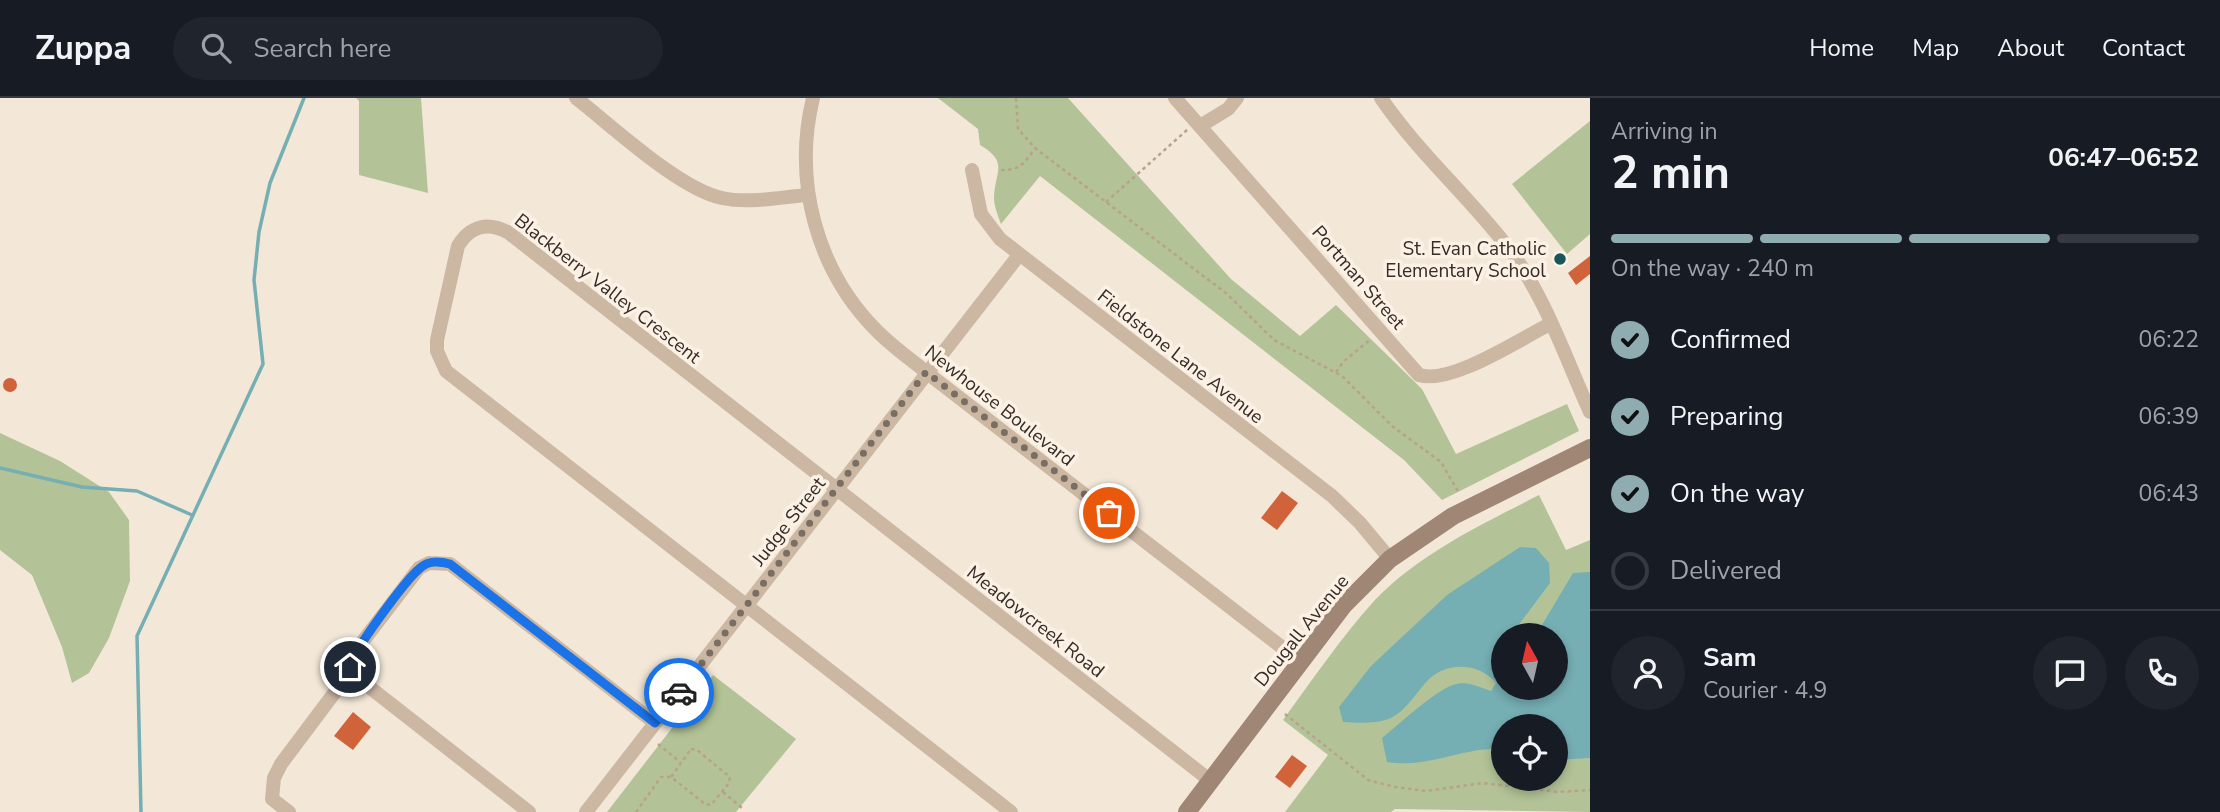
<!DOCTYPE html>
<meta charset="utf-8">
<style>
body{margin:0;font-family:"Nunito Sans",sans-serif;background:#20242c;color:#f1f3f6;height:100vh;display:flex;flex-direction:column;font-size:26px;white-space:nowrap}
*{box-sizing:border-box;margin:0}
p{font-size:23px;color:#9ea1a6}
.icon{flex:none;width:38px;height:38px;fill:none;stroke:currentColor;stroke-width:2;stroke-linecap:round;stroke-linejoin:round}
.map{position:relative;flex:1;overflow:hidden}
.side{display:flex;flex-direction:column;background:#171b24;width:630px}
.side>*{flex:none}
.needle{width:46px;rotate:352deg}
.buttons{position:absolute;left:1491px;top:525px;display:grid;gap:14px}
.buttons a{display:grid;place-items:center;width:77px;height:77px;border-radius:50%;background:#171b24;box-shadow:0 4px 10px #0003;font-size:35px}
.pin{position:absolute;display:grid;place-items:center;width:60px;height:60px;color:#fff;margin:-30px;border:4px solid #fff;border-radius:50%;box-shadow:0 2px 7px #0007}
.courier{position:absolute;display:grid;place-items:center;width:70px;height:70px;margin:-35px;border:5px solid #1a73e8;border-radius:50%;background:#fff;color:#222;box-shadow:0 2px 9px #0007}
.summary em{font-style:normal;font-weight:700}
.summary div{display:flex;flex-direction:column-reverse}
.summary{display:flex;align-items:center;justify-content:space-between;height:119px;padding:0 21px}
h1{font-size:46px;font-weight:700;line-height:52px}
.bar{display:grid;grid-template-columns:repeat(4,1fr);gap:10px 7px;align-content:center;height:84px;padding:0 21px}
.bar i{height:9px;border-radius:5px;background:#363941}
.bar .selected{background:#8facb1}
.bar p{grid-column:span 4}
.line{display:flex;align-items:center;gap:18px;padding:0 21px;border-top:2px solid #363941}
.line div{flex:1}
.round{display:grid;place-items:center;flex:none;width:74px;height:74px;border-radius:37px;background:#20242c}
ol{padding:0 21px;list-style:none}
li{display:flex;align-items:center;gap:21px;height:77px}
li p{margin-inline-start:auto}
li .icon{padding:7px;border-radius:50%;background:#8facb1;color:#111;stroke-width:4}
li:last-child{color:#9ea1a6}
li i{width:38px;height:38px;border:4px solid #363941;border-radius:50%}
header{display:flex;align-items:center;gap:42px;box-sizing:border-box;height:98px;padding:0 35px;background:#171b24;border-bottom:2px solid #363941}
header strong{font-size:33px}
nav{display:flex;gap:38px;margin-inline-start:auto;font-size:24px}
.search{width:490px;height:63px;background:#20242c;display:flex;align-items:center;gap:18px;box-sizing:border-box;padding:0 24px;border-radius:38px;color:#9ea1a6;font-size:26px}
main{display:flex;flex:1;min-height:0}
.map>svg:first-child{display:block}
</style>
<header>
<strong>Zuppa</strong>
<div class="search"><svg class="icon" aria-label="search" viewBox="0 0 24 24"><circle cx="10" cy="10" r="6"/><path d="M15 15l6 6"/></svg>Search here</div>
<nav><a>Home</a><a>Map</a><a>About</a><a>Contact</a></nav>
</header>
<main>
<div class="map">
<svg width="1590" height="714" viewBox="0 0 1590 714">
<rect width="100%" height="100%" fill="#f3e8d8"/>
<path fill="#b3c397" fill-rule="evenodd" d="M356,0H421L428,95L359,77V3Z
M938,0H1068L1231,181L1300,238L1336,207L1422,291L1456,356L1567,306L1579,333L1442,402L1404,362L1040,78L1001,126C998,117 994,109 994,99C995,73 1009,64 980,47L978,31Z
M1590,23V136L1567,156L1512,86Z
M0,335L60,363L109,394L129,422L130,483L109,540L89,575L72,585L62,549L32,477L0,452Z
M1539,397L1566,452L1590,442V714L1395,711L1391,714H1285L1328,657L1283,622C1312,582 1341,540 1374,503C1420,455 1481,427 1539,397ZM1503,537H1556V590H1503ZM1503,628H1556V681H1503Z
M713,577L796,641L736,714H607Z"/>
<path fill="#75aeb3" d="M1520,449L1536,450L1549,465L1550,485L1511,537H1503V590H1556V537H1536L1573,475L1590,474V660L1556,662V628H1503V651C1465,648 1428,671 1387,664L1382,640C1398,627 1436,592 1453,587C1466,582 1479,589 1491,593L1496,585C1480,565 1448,563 1429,581C1417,593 1407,612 1391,620C1377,626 1358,625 1343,624L1339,609L1371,568L1447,497Z"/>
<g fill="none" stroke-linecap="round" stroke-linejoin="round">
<path stroke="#75aeb3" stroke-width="3.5" d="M0,370L82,389L137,393L192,417
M141,714L137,538L263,266L254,182L259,134L270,85L304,0"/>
</g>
<path fill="#d0633a" d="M1590,158V176L1576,187L1568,175Z
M3 287a7 7 0 1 1 14 0a7 7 0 1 1-14 0Z
M1282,393L1298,405L1277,432L1261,420Z
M353,614L371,629L353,652L334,638Z
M1292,657L1307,668L1290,690L1275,679Z"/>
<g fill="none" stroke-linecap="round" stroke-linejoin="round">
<path stroke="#b8a18d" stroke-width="2.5" stroke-dasharray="3.5 3.5" stroke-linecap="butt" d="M1016,0L1018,31L1035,50L1227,196L1274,242L1342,278L1392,328L1441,364L1459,395
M1001,72C1019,73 1025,65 1035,50
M1106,104L1187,32
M1336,274L1343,264L1371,241
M1285,616L1368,682L1395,689L1426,693L1483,685L1558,694L1590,692
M658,646L680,664
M691,651L697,652L730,679L729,685L711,707L705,706L671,679Z
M723,694L742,710
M636,714L661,679H671"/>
<path stroke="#ccb7a3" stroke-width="14" d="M576,0C612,28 679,91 722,100C750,106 780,99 808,97
M813,0C793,83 816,172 877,233C892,248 910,261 926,274L1301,564
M1175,0L1419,277C1451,287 1520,241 1550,226
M1381,0C1417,53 1466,96 1506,147C1544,195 1565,259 1590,314
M1200,28L1228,11L1237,0
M972,72L981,116L1000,141L1332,398L1360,425L1390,461
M350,574V564L357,551L419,470L429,465L450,466L655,625
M350,574L529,714
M289,714L272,701L274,680L281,666L350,574
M586,714L1019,157
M1011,714L446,273L437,253V242L458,148C470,128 488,123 509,135L1212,684"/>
<path stroke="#a08675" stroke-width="18" d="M1187,714L1343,508L1390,461L1453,418L1590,350"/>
</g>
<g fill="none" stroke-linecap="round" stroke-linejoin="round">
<path stroke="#796e64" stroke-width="7" stroke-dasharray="0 12.6" d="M679,595L926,274L1109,415"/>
<path stroke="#1a73e8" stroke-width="9" d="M350,569C351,555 406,482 419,471C428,462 439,463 450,466L655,625L679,595"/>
</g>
<circle fill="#18555c" stroke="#fbf1e5" stroke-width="2.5" cx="1560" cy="161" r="7"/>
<g text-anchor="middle" stroke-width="7" stroke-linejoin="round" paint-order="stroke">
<g font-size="19" fill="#372c26" stroke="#fbf1e5" text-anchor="end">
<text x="1546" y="157">St. Evan Catholic<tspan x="1546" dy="22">Elementary School</tspan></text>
</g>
<g font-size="19" fill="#372c26" stroke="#fbf1e5">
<text transform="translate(1359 179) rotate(49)" y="7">Portman Street</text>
<text transform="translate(608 190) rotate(38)" y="7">Blackberry Valley Crescent</text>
<text transform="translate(1181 258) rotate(38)" y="7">Fieldstone Lane Avenue</text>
<text transform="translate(1000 307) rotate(38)" y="7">Newhouse Boulevard</text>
<text transform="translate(788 423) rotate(-52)" y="7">Judge Street</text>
<text transform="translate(1036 523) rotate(38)" y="7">Meadowcreek Road</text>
<text transform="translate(1301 532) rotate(-51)" y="7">Dougall Avenue</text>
</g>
</g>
</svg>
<div class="buttons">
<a><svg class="needle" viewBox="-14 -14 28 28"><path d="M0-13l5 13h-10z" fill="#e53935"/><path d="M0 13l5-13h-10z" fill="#9ea1a6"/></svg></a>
<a><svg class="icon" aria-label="locate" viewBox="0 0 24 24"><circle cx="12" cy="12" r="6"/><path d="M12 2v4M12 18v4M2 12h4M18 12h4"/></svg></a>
</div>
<div class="pin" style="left:1109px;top:415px;background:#ea580c"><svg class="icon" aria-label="bag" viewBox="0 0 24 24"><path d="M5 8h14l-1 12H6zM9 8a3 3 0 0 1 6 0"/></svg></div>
<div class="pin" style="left:350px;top:569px;background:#1f2937"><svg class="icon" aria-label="home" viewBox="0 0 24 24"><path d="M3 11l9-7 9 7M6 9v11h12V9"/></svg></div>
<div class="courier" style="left:679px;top:595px"><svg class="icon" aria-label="car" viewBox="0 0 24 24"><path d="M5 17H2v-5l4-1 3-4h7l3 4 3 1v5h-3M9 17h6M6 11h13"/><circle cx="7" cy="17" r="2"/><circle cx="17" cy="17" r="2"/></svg></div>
</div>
<section class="side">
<div class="summary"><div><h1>2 min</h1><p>Arriving in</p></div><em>06:47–06:52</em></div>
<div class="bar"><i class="selected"></i><i class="selected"></i><i class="selected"></i><i></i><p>On the way · 240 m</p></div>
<ol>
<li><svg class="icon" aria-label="check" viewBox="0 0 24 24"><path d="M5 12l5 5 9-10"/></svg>Confirmed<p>06:22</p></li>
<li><svg class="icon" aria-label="check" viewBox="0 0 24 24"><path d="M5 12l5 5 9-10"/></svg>Preparing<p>06:39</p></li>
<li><svg class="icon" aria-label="check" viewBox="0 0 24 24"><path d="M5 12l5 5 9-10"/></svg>On the way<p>06:43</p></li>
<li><i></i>Delivered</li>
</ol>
<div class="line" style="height:126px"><a class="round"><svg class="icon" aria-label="person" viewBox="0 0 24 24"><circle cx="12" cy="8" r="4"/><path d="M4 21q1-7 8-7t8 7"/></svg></a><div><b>Sam</b><p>Courier · 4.9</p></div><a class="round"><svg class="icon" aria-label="chat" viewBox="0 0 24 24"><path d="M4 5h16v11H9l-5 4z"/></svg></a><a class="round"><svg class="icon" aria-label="phone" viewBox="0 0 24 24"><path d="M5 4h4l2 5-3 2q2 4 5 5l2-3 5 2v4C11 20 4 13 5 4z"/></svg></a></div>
</section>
</main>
